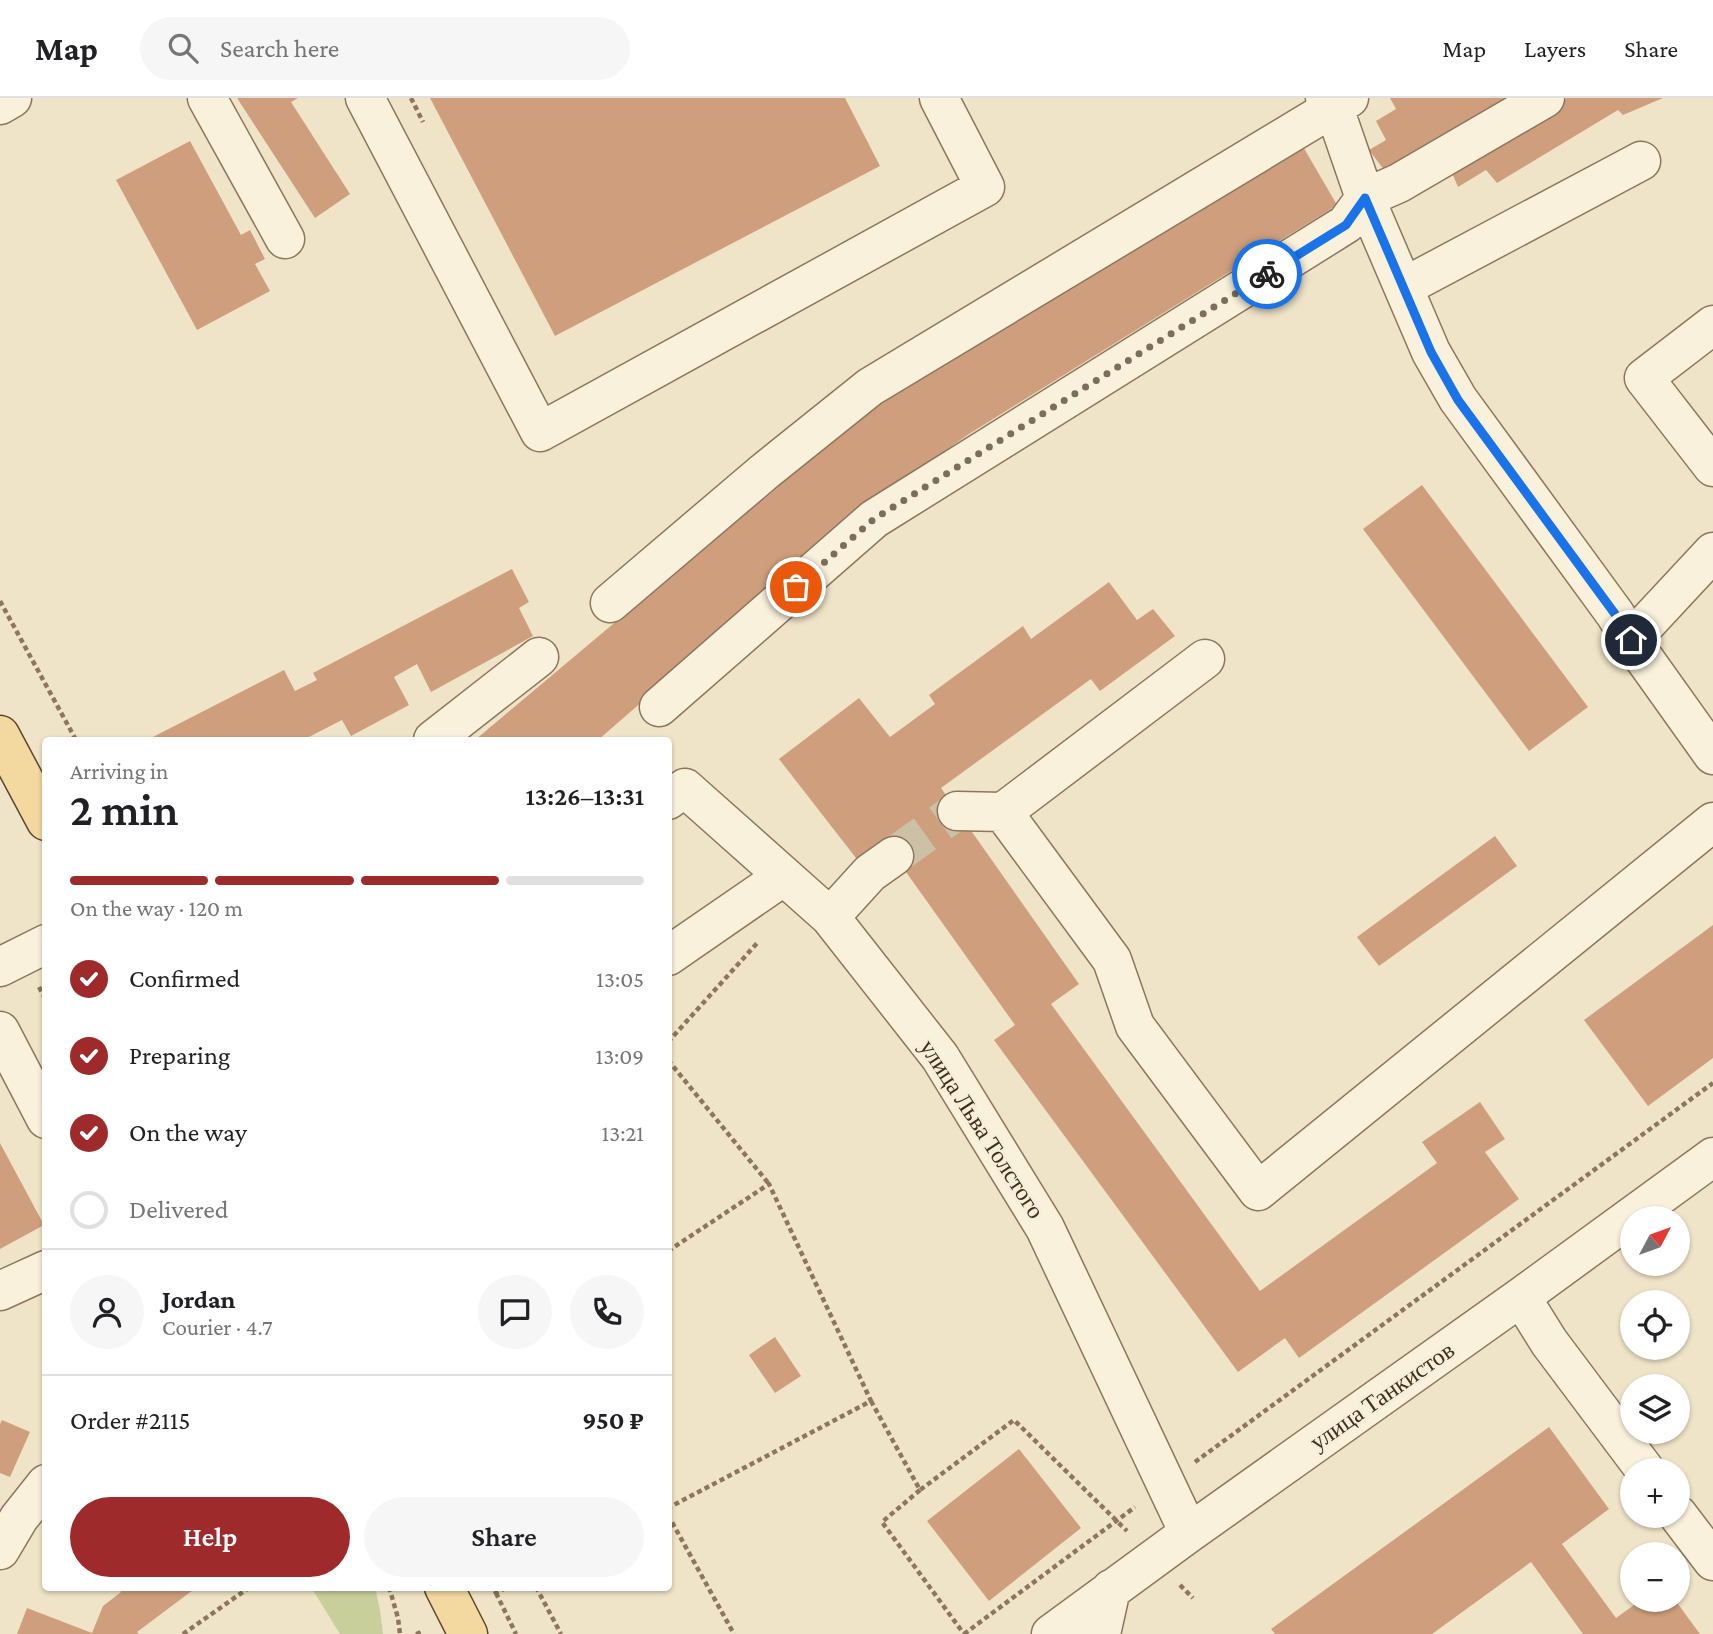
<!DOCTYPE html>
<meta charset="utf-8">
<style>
body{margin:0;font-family:"Crimson Pro",serif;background:#f6f6f6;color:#202124;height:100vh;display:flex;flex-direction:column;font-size:26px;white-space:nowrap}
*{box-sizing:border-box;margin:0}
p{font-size:23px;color:#757577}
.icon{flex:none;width:38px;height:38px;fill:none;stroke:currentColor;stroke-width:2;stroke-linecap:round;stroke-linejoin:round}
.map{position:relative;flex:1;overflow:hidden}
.details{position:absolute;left:42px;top:639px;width:630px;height:854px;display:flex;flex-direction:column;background:#fff;border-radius:7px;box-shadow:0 2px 5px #0004}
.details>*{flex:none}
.needle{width:46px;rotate:49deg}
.buttons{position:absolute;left:1620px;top:1108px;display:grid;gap:14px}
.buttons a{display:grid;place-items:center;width:70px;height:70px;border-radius:50%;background:#fff;box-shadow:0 2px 5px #0004;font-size:35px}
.pin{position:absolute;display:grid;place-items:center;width:60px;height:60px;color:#fff;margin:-30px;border:4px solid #fff;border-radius:50%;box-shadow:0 2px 7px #0007}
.courier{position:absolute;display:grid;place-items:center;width:70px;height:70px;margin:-35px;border:5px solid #1a73e8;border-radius:50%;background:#fff;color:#222;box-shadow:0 2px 9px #0007}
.headline em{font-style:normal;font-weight:600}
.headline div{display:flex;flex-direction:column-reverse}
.headline{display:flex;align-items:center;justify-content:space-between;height:119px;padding:0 28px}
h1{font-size:46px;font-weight:600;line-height:52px}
.bar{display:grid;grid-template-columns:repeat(4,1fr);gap:10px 7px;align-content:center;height:84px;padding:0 28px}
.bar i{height:9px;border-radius:5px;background:#e0e0e0}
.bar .selected{background:#9e2a2b}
.bar p{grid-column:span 4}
.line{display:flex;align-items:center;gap:18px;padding:0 28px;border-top:2px solid #e0e0e0}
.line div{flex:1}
.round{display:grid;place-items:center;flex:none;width:74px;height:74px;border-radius:37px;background:#f6f6f6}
ol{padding:0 28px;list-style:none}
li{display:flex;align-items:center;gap:21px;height:77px}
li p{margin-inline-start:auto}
li .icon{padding:7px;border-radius:50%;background:#9e2a2b;color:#fff;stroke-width:4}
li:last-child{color:#757577}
li i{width:38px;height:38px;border:4px solid #e0e0e0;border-radius:50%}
.button{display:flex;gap:14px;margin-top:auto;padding:14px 28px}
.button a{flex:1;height:80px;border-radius:42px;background:#9e2a2b;color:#fff;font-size:28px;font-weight:600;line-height:80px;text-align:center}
.button a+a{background:#f6f6f6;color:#202124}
header{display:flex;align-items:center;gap:42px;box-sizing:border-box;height:98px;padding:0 35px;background:#fff;border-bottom:2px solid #e0e0e0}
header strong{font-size:33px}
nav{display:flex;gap:38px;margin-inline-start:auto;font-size:24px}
.search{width:490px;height:63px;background:#f6f6f6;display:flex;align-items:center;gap:18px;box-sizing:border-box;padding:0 24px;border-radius:38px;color:#757577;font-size:26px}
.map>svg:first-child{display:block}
</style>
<header>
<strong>Map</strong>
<div class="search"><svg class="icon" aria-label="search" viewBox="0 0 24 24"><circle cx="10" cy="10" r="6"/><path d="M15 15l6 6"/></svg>Search here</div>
<nav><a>Map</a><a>Layers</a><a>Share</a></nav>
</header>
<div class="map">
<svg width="1713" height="1536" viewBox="0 0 1713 1536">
<rect width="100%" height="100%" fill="#f0e4c8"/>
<path fill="#c9cf9b" d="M311,1489H375L380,1512L383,1536H340Z"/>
<path fill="#cf9f7d" d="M237,0H298L291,4L350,96L315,120Z
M430,0H845L880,68L555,238Z
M1390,0H1525L1391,81L1369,52L1386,42L1376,23L1396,11Z
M1567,0H1663L1623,17L1618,12L1497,85L1486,72L1458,89L1450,70Z
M1298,40L1337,107L969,336L876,401L598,642H475L826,347L883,293Z
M190,43L241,137L250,132L265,161L255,166L270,193L197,232L116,82Z
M1422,387L1588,609L1529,653L1363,431Z
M512,471L529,504L519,510L533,538L431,594L417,566L394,579L409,607L351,638L342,622L303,642H147L284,572L295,593L317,582L313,575Z
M1109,484L1137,522L1153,511L1175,538L1100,593L1091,581L941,690L1079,886L1051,906L1260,1193L1437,1065L1422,1044L1480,1004L1505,1041L1485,1054L1519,1101L1299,1260L1285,1240L1238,1274L994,942L1015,927L906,774L888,750L863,769L779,661L859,600L890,639L935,606L929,597L1023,528L1031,541Z
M1495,738L1517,768L1379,868L1357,839Z
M1713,827V960L1648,1008L1584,922Z
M0,1045L44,1127L0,1151Z
M775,1239L801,1278L775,1295L749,1257Z
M2,1322L30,1334L10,1379L0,1375V1326Z
M1549,1329L1609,1411L1562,1446L1616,1520L1641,1502H1675L1700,1536H1583L1531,1464L1432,1536H1275L1271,1531Z
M1019,1351L1081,1430L989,1503L927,1423Z
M118,1489H197L137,1534L139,1536H17L27,1510L92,1535L103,1508L121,1494Z"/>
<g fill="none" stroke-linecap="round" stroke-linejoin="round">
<path stroke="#ccc0a6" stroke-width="38" stroke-dasharray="38 19" stroke-linecap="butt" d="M894,758L957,713"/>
<defs>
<path id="minor" d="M207,0L285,141
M365,0L540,334L985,89L939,0
M1325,0L1334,10L1365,100L1431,254L1458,301L1615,516L1631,542L1713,657
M0,7L12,0
M1404,189L1641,63
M1713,227L1644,280L1713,369
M610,505L764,374L870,289L1349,0
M1631,542L1713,454
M1205,561L1003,714L1112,862L1135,928L1258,1093L1713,724
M659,609L874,421L1346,126L1365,100L1399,85L1545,0
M433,642L539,559
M668,702L685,690L830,819L940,959L1045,1130L1189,1435
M957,713L1003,714
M830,819L870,775L894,758
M668,858L784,778
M0,869L46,846
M0,933L46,1021
M0,1193L46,1172
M1521,1199L1549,1244L1645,1372
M1678,1417L1713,1463
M0,1452L19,1420L46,1386
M1051,1536L1189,1435L1521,1199L1713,1059
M1101,1536L1111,1491"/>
<path id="major" d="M0,637L46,723
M444,1489L468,1536"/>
</defs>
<use href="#minor" stroke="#8d765c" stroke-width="41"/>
<use href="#major" stroke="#5b4430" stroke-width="41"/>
<path stroke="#8d765c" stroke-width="4.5" stroke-dasharray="5 3.5" stroke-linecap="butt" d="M411,0L423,24
M0,503L76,642
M39,889L46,902
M668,944L759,843
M668,962L769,1086
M668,1153L769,1086L871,1303L668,1410
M871,1303L920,1392L1014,1322L1127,1433
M1195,1364L1713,985
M920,1392L882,1424L964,1536
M668,1417L734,1536
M1180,1487L1193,1500
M389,1489L398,1520L400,1536
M536,1489L561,1536
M496,1495L516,1536
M494,1496L507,1489
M183,1536L250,1489
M416,1536L424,1533
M964,1536L1135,1409"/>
<use href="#minor" stroke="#faf1dc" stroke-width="38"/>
<use href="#major" stroke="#f3d9a0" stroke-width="38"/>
</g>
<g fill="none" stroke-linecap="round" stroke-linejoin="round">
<path stroke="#7c6e5b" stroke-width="7" stroke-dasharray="0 12.6" d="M796,489L874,421L1267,176"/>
<path stroke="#1a73e8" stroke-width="9" d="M1267,176L1346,127L1365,100L1431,254L1458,302L1615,516L1631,542"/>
</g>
<g text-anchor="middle" stroke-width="6" stroke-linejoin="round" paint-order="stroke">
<g font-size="24" fill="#3d2e20" stroke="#f7eed8">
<text transform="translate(982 1031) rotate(57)" y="8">улица Льва Толстого</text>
<text transform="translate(1382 1298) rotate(-35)" y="8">улица Танкистов</text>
</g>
</g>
</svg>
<div class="buttons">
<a><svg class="needle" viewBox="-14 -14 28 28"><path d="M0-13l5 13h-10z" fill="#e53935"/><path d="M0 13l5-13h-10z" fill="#757577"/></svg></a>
<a><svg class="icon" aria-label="locate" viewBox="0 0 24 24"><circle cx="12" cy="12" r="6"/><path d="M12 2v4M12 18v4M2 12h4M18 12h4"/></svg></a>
<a><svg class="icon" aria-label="layers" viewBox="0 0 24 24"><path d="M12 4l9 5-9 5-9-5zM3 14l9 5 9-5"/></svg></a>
<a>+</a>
<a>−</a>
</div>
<div class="pin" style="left:796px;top:489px;background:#ea580c"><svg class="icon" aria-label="bag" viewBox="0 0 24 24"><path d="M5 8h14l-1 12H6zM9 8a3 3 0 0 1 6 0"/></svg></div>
<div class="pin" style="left:1631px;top:542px;background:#1f2937"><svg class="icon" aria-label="home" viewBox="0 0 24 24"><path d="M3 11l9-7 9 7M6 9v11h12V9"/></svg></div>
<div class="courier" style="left:1267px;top:176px"><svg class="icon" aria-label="bike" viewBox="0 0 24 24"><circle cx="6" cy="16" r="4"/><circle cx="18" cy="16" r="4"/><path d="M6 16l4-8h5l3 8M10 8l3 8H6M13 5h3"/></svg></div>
<section class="details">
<div class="headline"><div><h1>2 min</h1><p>Arriving in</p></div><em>13:26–13:31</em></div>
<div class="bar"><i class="selected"></i><i class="selected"></i><i class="selected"></i><i></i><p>On the way · 120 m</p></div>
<ol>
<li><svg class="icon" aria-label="check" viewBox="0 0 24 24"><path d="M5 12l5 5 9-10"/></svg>Confirmed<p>13:05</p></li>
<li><svg class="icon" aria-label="check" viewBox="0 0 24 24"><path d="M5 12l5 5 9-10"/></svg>Preparing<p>13:09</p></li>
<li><svg class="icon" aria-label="check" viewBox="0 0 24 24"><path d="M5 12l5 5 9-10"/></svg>On the way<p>13:21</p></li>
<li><i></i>Delivered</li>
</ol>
<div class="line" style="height:126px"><a class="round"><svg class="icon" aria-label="person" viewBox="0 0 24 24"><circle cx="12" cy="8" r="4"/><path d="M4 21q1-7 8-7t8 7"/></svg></a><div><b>Jordan</b><p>Courier · 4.7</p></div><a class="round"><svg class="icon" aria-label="chat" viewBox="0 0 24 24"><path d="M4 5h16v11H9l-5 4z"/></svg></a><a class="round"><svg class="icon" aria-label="phone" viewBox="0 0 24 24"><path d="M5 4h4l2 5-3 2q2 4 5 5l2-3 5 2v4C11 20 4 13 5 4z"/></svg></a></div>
<div class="line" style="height:91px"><div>Order #2115</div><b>950 ₽</b></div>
<div class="button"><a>Help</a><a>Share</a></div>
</section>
</div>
